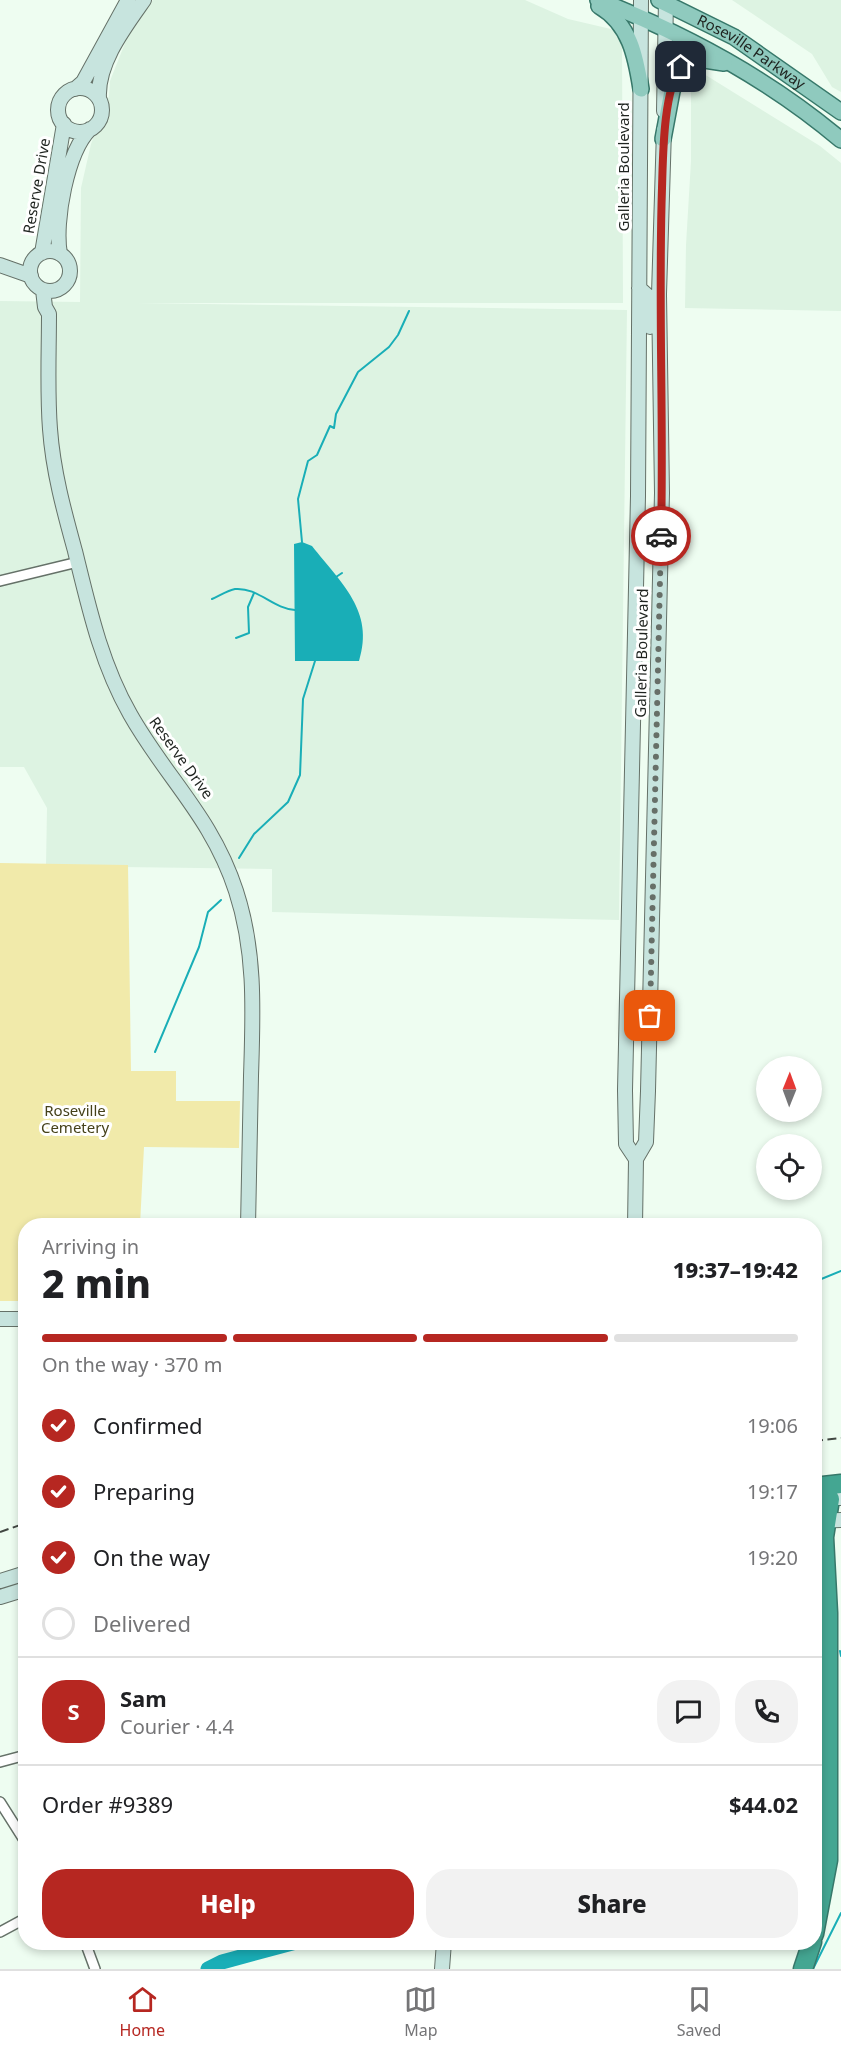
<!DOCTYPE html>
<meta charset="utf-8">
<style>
body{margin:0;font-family:"Noto Sans",sans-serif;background:#f2f2f2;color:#202124;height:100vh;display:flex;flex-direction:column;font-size:22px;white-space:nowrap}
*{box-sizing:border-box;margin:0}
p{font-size:20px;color:#757577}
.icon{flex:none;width:33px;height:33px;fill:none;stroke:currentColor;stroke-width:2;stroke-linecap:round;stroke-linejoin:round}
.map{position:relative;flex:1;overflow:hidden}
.side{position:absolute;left:18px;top:1218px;width:804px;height:732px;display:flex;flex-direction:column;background:#fff;border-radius:24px;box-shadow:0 3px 9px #0003}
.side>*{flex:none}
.needle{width:39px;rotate:1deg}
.controls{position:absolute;left:756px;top:1056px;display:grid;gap:12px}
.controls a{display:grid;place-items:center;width:66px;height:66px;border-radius:50%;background:#fff;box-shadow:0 3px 9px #0003;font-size:30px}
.pin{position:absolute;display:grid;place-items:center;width:51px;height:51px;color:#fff;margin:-26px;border-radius:12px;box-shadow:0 3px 9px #0006}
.courier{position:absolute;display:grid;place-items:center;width:60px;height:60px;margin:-30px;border:4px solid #b62721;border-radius:50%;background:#fff;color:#222;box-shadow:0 2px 8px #0007}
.overview em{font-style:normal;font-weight:800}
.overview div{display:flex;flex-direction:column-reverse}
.overview{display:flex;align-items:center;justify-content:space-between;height:102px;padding:0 24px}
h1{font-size:39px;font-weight:800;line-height:45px}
.bar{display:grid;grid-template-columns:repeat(4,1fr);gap:9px 6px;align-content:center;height:72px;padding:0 24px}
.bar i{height:8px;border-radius:4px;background:#e0e0e0}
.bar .current{background:#b62721}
.bar p{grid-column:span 4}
.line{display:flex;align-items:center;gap:15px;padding:0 24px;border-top:2px solid #e0e0e0}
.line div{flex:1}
.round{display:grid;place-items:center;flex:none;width:63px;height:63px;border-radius:24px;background:#f2f2f2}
ol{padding:0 24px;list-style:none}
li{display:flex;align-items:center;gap:18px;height:66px}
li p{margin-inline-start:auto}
li .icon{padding:6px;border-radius:50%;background:#b62721;color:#fff;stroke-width:4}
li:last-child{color:#757577}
li i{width:33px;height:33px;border:3px solid #e0e0e0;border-radius:50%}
.action{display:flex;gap:12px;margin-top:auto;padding:12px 24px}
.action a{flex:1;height:69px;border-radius:24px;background:#b62721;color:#fff;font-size:24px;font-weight:800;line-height:69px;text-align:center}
.action a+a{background:#f2f2f2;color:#202124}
.tab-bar{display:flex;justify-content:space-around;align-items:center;height:84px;border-top:2px solid #e0e0e0;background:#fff;font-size:16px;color:#757577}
.tab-bar a{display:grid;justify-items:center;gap:3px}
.tab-bar .current{color:#b62721}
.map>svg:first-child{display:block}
</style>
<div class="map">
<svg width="841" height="1969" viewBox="0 0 841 1969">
<rect width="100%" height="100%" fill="#eefdf1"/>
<path fill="#ddf3e2" d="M153,0H525L568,19L611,29L622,39L623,303H137L627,310L619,920L272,912V869L46,866L47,808L24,767H0V301L80,302L81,188L91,144L109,96L110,81L127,38Z
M732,0H841V92L832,87L812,54Z
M696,74H704L820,146L841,163V311L685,308L686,245L691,161V78Z"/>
<path fill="#f1eaaa" d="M0,863L128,865L131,1071H176V1101H240L239,1148L144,1147L140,1225L26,1226L25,1301H0Z"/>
<path fill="#19aeb7" d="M302,542L312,546C341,583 375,611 359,661H295L294,544Z"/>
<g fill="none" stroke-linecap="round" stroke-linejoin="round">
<path stroke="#19aeb7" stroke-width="2" d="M302,542L298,499L308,461L317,455L330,426L334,428L336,414L358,372L389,347L398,335L409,311
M336,577L342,573
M212,599C219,596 228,590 235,589C258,587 273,609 295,610
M236,638L249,633L248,607L254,593
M239,858L254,834L288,802L300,775L303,699L315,661
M155,1052L199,947L208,912L221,900
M814,1282L841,1271
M840,1651L841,1656
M814,1867L820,1862
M813,1969L841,1913"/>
<path stroke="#19aeb7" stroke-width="15" d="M208,1969L222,1962L296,1942"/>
<defs>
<path id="street" d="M0,581L78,562
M0,1762L26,1755
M0,1802L26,1843
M0,1932L26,1918
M85,1942L95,1969"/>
<path id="secondary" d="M58 110a22 22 0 1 1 44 0a22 22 0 1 1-44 0Z
M75,89L83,82L128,0
M99,98C97,63 125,27 144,0
M664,111L666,0
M30 271a20 20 0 1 1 40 0a20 20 0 1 1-40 0Z
M42,253L64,124
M60,254C54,222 67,152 90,129
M0,265L31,276
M639,288L649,297L650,327
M43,290L45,307L49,314C49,352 47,391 50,429C53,471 64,511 75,551C89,608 101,663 130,714C166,778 212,817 236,891C256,952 253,1013 251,1076C250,1126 249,1176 248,1226
M636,1159L626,1144L625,1090L638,496L641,0
M635,1226L636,1159L646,1142L648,1091L662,493L659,294L664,130
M0,1319H26
M814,1498H841
M814,1521L841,1520
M0,1581L26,1573
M0,1597L26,1589
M442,1969L444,1942"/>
<g id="primary">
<path d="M598,0C685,34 769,79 841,140"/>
<path id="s1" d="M659,0L734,37L841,112"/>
<path d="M599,6C630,24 636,57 641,89"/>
<path d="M663,139L672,91L680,69L698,59L724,63"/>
</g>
<path id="highway" d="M814,1487L841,1484
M814,1934L828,1860V1613L824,1537L830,1499
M803,1969L812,1942"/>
</defs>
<use href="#street" stroke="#657168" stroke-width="12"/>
<use href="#secondary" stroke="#657168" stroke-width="16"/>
<use href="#primary" stroke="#37786a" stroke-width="18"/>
<use href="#highway" stroke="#37786a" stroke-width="21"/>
<use href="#street" stroke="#fff" stroke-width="9"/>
<use href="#secondary" stroke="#c7e4de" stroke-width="14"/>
<use href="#primary" stroke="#8fcabe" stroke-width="15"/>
<use href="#highway" stroke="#44a692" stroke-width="18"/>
<path stroke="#414742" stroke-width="2" stroke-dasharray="9 4.5" stroke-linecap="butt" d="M814,1441L841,1438
M0,1532L26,1523"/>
</g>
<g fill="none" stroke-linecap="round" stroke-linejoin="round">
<path stroke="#676f68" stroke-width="6" stroke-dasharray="0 10.8" d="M650,1016L661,536"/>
<path stroke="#b62721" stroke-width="8" d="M661,536C664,420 658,304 662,188C663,159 663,90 681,67"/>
</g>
<g text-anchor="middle" stroke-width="6" stroke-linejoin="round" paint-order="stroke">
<g font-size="15" fill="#1e231f" stroke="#fff">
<text dy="5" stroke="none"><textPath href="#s1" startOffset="106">Roseville Parkway</textPath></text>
<text transform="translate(624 167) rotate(-90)" y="5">Galleria Boulevard</text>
<text transform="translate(37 186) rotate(-80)" y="5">Reserve Drive</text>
<text transform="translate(642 653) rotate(-89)" y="5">Galleria Boulevard</text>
<text transform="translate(181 758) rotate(54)" y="5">Reserve Drive</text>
</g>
<g font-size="15" fill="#45411a" stroke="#fff">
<text x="75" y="1116">Roseville<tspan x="75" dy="17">Cemetery</tspan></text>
</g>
</g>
</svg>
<div class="controls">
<a><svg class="needle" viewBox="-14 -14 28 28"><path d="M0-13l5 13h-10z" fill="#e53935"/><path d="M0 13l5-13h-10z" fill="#757577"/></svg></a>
<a><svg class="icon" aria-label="locate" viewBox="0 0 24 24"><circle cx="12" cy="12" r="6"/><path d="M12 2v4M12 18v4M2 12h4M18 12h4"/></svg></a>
</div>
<div class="pin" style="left:650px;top:1016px;background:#ea580c"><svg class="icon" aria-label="bag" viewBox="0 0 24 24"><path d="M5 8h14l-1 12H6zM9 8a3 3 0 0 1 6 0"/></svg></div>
<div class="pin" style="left:681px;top:67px;background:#1f2937"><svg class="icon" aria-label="home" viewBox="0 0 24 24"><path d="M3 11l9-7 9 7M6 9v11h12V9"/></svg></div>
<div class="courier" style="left:661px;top:536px"><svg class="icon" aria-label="car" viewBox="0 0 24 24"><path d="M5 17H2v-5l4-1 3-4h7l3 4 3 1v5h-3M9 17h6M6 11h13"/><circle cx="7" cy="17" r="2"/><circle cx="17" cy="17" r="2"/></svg></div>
<section class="side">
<div class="overview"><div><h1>2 min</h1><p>Arriving in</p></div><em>19:37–19:42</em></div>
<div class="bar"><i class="current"></i><i class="current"></i><i class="current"></i><i></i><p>On the way · 370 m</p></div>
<ol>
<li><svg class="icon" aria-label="check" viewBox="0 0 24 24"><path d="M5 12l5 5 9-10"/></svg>Confirmed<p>19:06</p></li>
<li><svg class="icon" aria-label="check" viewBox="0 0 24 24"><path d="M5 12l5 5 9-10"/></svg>Preparing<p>19:17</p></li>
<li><svg class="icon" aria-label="check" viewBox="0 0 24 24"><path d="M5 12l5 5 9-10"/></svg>On the way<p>19:20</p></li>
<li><i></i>Delivered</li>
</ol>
<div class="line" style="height:108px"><b class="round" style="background:#b62721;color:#fff">S</b><div><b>Sam</b><p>Courier · 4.4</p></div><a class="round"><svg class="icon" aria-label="chat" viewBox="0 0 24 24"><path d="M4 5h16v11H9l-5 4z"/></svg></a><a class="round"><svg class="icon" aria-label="phone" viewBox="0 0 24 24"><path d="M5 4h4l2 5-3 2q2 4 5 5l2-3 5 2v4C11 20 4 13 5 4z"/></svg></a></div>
<div class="line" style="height:78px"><div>Order #9389</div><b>$44.02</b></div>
<div class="action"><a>Help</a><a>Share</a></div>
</section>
</div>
<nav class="tab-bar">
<a class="current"><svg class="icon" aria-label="home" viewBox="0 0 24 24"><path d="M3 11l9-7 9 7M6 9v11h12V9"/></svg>Home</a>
<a><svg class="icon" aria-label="map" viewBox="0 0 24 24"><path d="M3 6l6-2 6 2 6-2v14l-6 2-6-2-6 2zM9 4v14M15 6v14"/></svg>Map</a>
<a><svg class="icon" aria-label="saved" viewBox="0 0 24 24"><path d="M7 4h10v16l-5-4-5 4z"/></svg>Saved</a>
</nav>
